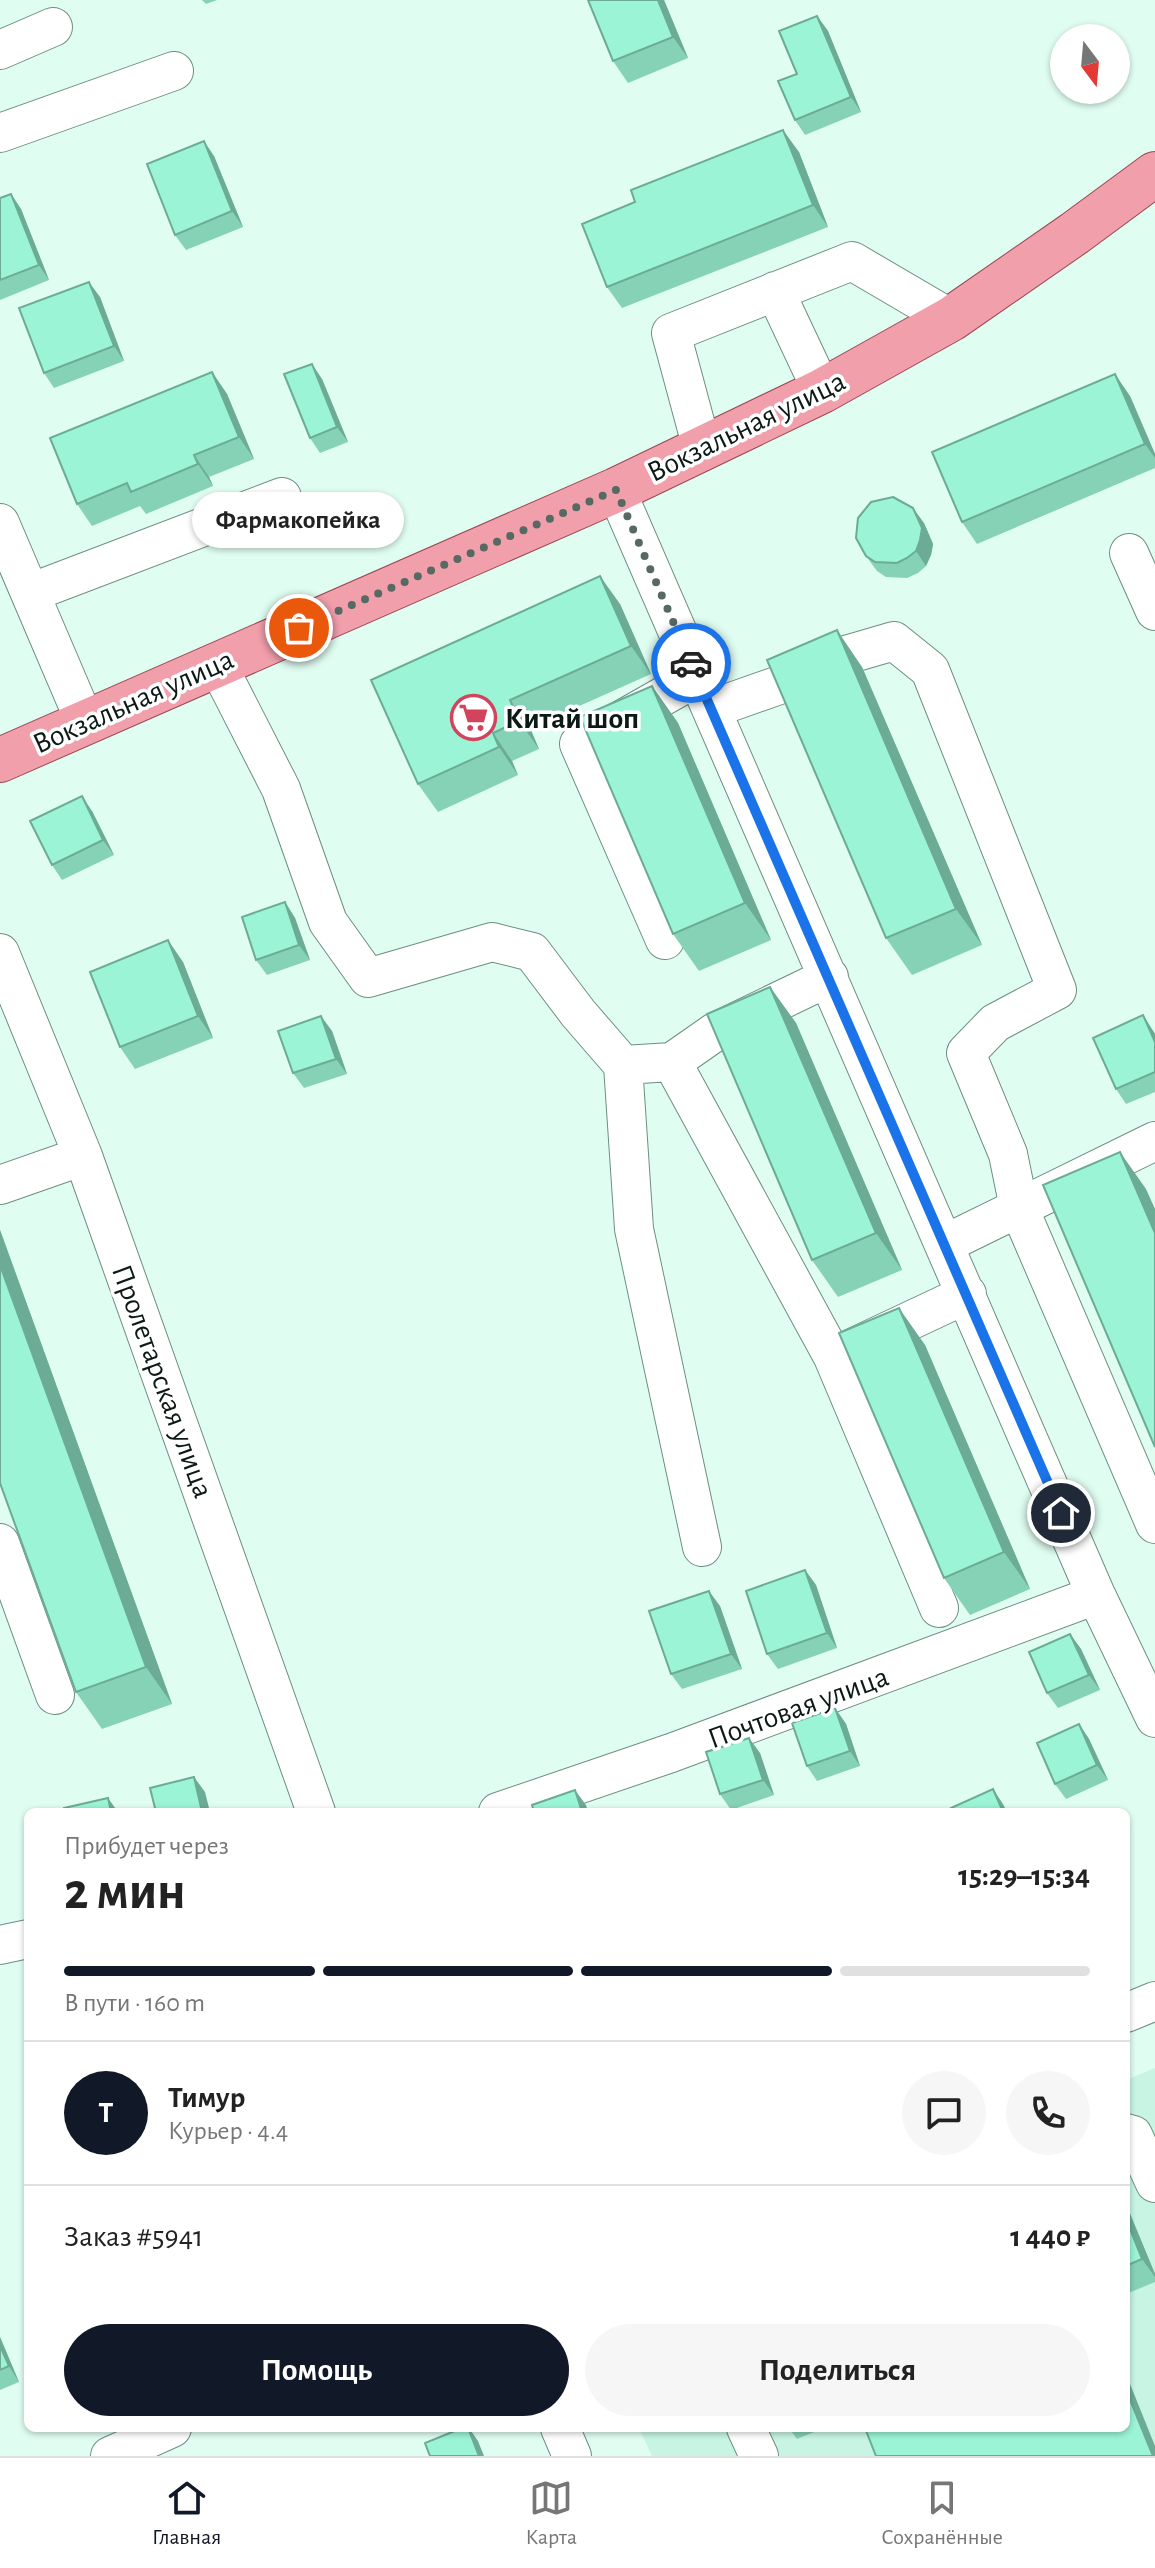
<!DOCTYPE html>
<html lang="ru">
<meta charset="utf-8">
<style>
body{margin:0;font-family:"Alegreya Sans",sans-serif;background:#f6f6f6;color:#222;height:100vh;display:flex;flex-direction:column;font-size:30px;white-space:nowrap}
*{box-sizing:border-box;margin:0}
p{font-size:26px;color:#767676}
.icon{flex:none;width:44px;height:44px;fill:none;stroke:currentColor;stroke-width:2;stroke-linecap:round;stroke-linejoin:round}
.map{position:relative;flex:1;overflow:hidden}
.sheet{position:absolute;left:24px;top:1808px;width:1106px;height:624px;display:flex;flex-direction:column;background:#fff;border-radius:12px;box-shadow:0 2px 6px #0004}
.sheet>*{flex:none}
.needle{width:52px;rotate:164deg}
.tools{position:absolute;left:1050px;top:24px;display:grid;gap:16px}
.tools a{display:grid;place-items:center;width:80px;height:80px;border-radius:50%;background:#fff;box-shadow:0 2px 6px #0004;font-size:40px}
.pin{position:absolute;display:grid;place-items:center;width:68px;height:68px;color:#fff;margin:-34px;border:4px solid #fff;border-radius:50%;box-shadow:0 2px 8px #0007}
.courier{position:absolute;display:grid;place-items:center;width:80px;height:80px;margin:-40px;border:6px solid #1a73e8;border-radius:50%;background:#fff;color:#222;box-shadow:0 2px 10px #0007}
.bubble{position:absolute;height:56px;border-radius:28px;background:#fff;box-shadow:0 2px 6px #0004;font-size:26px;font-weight:600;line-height:56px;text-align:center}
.overview em{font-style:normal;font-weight:600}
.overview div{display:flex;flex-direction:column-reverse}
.overview{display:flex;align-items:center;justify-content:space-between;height:136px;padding:0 40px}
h1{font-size:52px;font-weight:600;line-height:60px}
.bar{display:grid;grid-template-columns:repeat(4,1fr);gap:12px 8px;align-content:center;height:96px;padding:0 40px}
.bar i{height:10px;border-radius:6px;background:#e0e0e0}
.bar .current{background:#111827}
.bar p{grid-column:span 4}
.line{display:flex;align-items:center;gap:20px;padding:0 40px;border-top:2px solid #e0e0e0}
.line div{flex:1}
.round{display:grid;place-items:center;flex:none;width:84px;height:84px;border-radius:42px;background:#f6f6f6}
.primary-button{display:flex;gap:16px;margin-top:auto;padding:16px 40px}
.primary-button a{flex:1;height:92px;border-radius:48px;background:#111827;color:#fff;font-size:32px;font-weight:600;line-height:92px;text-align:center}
.primary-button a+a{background:#f6f6f6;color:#222}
.menu{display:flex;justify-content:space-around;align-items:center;height:112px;border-top:2px solid #e0e0e0;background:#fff;font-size:22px;color:#767676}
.menu a{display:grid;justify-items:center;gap:4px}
.menu .current{color:#111827}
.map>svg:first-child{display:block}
</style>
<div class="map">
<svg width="1155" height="2456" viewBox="0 0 1155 2456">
<rect width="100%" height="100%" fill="#e0fdf2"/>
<path fill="#c7f4e3" d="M1155,2068V2456H652L639,2428H1126V2080Z"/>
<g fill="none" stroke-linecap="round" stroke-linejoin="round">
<defs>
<path id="minor" d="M0,50L53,27
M0,133L174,71
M775,291L822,391
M702,448L671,333L852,261L951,319
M616,490L1096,1595L1155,1718
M0,523L85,722
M1129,553L1155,611
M30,593L282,497
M217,664L281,789L328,922L368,978L492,942L532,952L578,1013L623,1065L672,1062L715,1032L829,977
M711,709L788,682L846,655L894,641L930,670L1057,990L995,1023L966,1053L1008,1154L1019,1208L1155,1524
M665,940L579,744L697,677
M0,953L83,1156L316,1812
M672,1062L833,1357
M623,1065L634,1229L702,1547
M0,1185L83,1156
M945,1244L1155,1141
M0,1543L55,1695
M939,1608L833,1357L967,1294
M498,1812L671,1753L1096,1595
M0,1945L28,1939
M1126,2013L1155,2001
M1126,2133L1133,2135L1155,2183
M560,2428L572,2456
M746,2428L759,2456
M110,2456L172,2428"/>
<path id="major" d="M0,760L616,490L822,391L951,319L1075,233L1155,174"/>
</defs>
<use href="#minor" stroke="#6d8e82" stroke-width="40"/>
<use href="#major" stroke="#9c4753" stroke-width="46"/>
<use href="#minor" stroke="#fff" stroke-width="38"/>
<use href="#major" stroke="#f29fac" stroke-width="44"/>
</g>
<path fill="#85d2b7" d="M202,0H217L206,4Z
M664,0L688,58L628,83L613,61Z
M817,16L828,31L861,112L805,135L795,120L797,74Z
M799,152L828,227L622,308L607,287Z
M214,156L243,227L186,250L175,235Z
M11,194L21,209L49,280L0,300V198Z
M100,297L124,361L54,388L44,373Z
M212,372L227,394L254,459L209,477L213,486L146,514L140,506L92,526L77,504Z
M322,379L348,442L320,453L310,438Z
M1130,396L1155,454V468L977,544L962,522Z
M924,523L933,544L931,555L926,566L918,573L907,578L886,577L877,571L866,556Z
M620,604L651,674L530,728L539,749L512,761L518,775L438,812L418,784L371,680Z
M862,667L982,945L912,975L886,938Z
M652,686L678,723L771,940L699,971L673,934Z
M92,811L114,855L62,880L52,865Z
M285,902L295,918L310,960L267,975L256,960Z
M183,962L213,1038L135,1069L120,1047Z
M770,987L796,1023L902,1270L838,1297L812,1260Z
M1143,1015L1155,1034V1092L1126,1104L1116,1089Z
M332,1031L347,1074L304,1088L293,1073Z
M0,1230L172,1704L102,1729L76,1692L0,1483Z
M925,1345L1030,1589L970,1615L944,1578Z
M805,1570L816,1585L837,1648L778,1669L767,1654Z
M720,1606L742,1669L682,1689L671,1674Z
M1070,1634L1081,1649L1100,1690L1058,1708L1047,1693Z
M835,1708L846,1724L860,1766L817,1781L807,1766Z
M1079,1724L1089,1739L1108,1780L1066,1799L1055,1784Z
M760,1753L774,1795L731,1810L720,1794Z
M1126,2204L1155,2274V2282L1126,2294Z
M0,2337L19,2382L0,2390Z
M789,2428H824L797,2439Z"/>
<path fill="#6cab95" d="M658,0H664L688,58L673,37Z
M817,16L828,31L861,112L851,97Z
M783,130L799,152L828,227L813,205Z
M204,141L214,156L243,227L232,211Z
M11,194L21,209L49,280L39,265Z
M89,282L100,297L124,361L114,346Z
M312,364L322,379L348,442L337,427Z
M212,372L227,394L254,459L239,437Z
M1115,374L1130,396L1155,454V458L1145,444Z
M194,455L209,477L213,486L198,464Z
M913,508L924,523L933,544L931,555L926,566L916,551Z
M600,576L620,604L651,674L631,646Z
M837,630L862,667L982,945L956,909Z
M652,686L678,723L771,940L745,903Z
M510,700L530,728L539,749L519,721Z
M493,733L512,761L518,775L499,747Z
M82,796L92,811L114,855L103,840Z
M285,902L295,918L310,960L299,945Z
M168,940L183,962L213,1038L198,1016Z
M770,987L796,1023L902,1270L876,1233Z
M1143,1015L1155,1034V1042Z
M321,1016L332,1031L347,1074L336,1059Z
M1120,1152L1146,1189L1155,1209V1233Z
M0,1230L172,1704L146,1667L0,1265Z
M899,1308L925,1345L1030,1589L1004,1552Z
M805,1570L816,1585L837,1648L827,1633Z
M709,1591L720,1606L742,1669L731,1654Z
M1070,1634L1081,1649L1100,1690L1089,1675Z
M835,1708L846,1724L860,1766L850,1751Z
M1079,1724L1089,1739L1108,1780L1097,1765Z
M749,1738L760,1753L774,1795L763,1780Z
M194,1777L205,1792L210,1812H202Z
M993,1789L1003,1804L1007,1812H1003Z
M575,1790L586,1805L588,1812H582Z
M108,1798L118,1812H111Z
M1126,2204L1155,2274V2277L1142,2259L1126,2219Z
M0,2337L19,2382L9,2366L0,2346Z
M1126,2374L1155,2446V2456H1153L1126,2390Z
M469,2428L478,2441L484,2456H479Z"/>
<path fill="#9bf4d5" stroke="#6cab95" stroke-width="2" d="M588,0H658L673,37L613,61Z
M817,16L851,97L795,120L778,81L797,74L779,31Z
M783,130L813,205L607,287L582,224L635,202L631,190Z
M204,141L232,211L175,235L147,164Z
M11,194L39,265L0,280V198Z
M89,282L114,346L44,373L19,308Z
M312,364L337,427L310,438L284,374Z
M212,372L239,437L194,455L198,464L131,492L127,483L77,504L50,438Z
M1115,374L1145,444L962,522L932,452Z
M893,497L913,508L922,528L920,540L916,551L907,558L897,563L875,562L866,556L856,538L858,518L871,502Z
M600,576L631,646L510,700L519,721L493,733L499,747L418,784L371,680Z
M837,630L956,909L886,938L767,660Z
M652,686L745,903L673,934L580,717Z
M82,796L103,840L52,865L30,821Z
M285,902L299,945L256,960L242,917Z
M168,940L198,1016L120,1047L90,972Z
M770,987L876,1233L812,1260L707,1014Z
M1143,1015L1155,1042V1072L1116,1089L1093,1038Z
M321,1016L336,1059L293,1073L278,1031Z
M1120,1152L1155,1233V1447L1043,1185Z
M0,1265L146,1667L76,1692L0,1483Z
M899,1308L1004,1552L944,1578L839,1333Z
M805,1570L827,1633L767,1654L746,1591Z
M709,1591L731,1654L671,1674L649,1611Z
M1070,1634L1089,1675L1047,1693L1029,1652Z
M835,1708L850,1751L807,1766L792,1723Z
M1079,1724L1097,1765L1055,1784L1037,1743Z
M749,1738L763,1780L720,1794L706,1752Z
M194,1777L202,1812H156L150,1788Z
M993,1789L1003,1812H953L951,1808Z
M575,1790L582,1812H534L532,1805Z
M108,1798L111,1812H65L64,1808Z
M1126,2219L1142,2259L1126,2266Z
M0,2346L9,2366L0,2370Z
M1126,2390L1153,2456H876L865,2428H1126Z
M462,2428H468L479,2456H430L425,2443Z"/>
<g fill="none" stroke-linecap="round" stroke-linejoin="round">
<path stroke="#566962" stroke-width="8" stroke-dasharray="0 14.4" d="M299,628L616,490L691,663"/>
<path stroke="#1a73e8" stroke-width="10" d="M691,663L1061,1513"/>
</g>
<defs>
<symbol id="supermarket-ring" viewBox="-11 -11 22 22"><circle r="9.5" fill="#fff" stroke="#d3435e" stroke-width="1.5"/><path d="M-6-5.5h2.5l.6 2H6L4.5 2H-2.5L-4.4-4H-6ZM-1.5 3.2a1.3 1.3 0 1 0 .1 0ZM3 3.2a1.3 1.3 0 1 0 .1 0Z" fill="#d3435e"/></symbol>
</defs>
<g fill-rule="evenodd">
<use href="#supermarket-ring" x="448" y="692" width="51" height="51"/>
</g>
<g text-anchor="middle" stroke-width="7" stroke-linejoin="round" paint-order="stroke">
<g font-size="30" fill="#0c1a15" stroke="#fff">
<text transform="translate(746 426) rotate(-26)" y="10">Вокзальная улица</text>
<text transform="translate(133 701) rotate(-24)" y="10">Вокзальная улица</text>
<text transform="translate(163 1381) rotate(70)" y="10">Пролетарская улица</text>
<text transform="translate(798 1707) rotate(-20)" y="10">Почтовая улица</text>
</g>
<g font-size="30" font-weight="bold" fill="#0c1a15" stroke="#fff" text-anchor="start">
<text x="505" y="728">Китай шоп</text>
</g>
</g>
</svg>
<div class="tools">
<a><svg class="needle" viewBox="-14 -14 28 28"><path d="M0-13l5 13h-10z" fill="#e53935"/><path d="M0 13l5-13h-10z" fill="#767676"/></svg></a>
</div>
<div class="pin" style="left:299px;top:628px;background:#ea580c"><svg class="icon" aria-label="bag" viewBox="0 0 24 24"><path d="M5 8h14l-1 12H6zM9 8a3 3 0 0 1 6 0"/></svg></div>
<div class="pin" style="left:1061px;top:1513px;background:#1f2937"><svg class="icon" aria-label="home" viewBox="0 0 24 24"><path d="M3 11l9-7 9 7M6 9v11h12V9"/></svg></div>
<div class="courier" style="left:691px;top:663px"><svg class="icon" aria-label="car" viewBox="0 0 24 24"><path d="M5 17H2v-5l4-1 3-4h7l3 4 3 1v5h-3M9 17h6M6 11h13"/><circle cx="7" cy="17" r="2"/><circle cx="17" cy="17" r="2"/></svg></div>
<div class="bubble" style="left:192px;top:492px;width:212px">Фармакопейка</div>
<section class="sheet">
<div class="overview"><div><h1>2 мин</h1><p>Прибудет через</p></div><em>15:29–15:34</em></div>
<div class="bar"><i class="current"></i><i class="current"></i><i class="current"></i><i></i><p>В пути · 160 m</p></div>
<div class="line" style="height:144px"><b class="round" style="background:#111827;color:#fff">Т</b><div><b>Тимур</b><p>Курьер · 4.4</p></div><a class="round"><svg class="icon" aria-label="chat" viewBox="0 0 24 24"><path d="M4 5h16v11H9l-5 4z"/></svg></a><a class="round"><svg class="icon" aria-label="phone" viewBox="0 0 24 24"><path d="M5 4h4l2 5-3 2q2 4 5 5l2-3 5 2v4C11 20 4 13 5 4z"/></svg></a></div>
<div class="line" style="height:104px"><div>Заказ #5941</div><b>1 440 ₽</b></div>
<div class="primary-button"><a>Помощь</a><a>Поделиться</a></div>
</section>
</div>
<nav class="menu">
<a class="current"><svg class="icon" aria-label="home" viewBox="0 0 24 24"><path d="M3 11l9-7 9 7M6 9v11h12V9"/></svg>Главная</a>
<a><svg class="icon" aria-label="map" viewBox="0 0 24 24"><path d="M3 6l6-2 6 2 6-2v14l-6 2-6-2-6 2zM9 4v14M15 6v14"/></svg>Карта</a>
<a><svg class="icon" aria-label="saved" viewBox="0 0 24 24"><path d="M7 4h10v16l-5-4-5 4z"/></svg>Сохранённые</a>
</nav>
